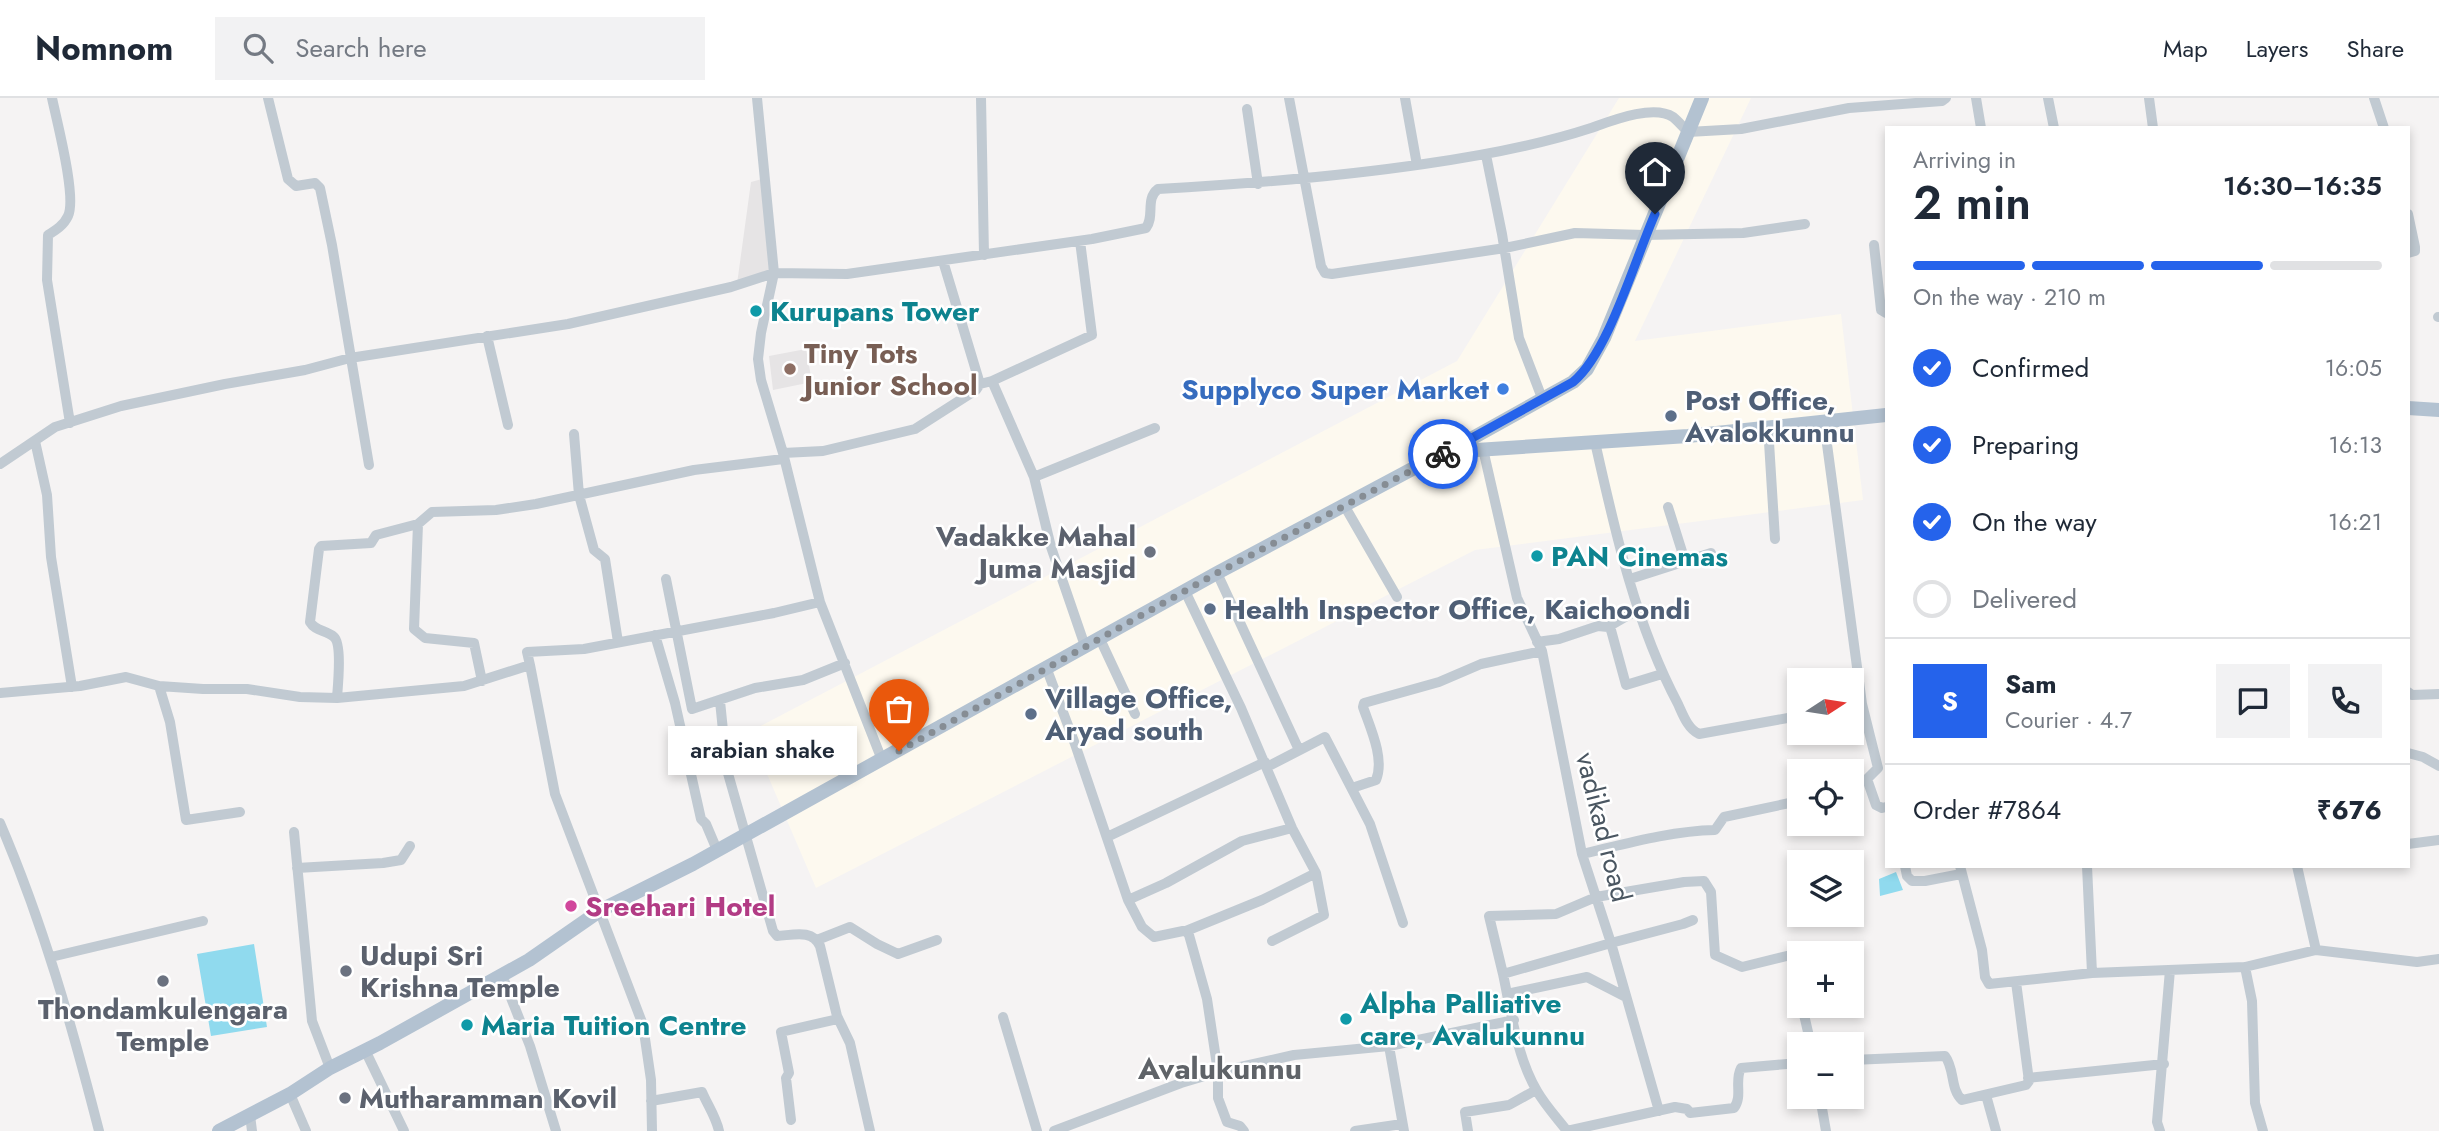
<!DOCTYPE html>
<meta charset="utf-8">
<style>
body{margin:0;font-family:Jost,sans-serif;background:#f2f2f3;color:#1f2937;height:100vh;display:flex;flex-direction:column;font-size:26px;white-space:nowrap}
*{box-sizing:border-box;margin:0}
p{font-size:23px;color:#747a83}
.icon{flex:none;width:38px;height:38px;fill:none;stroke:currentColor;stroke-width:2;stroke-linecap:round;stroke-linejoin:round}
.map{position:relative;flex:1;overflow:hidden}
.sheet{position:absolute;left:1885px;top:28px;width:525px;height:742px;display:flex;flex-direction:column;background:#fff;border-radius:0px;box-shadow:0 4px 10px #0003}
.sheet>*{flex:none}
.needle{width:46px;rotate:78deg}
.buttons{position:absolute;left:1787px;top:570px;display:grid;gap:14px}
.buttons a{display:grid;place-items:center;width:77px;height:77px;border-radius:0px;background:#fff;box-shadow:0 4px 10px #0003;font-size:35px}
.pin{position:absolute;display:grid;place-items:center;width:60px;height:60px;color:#fff;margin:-72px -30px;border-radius:50% 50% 50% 0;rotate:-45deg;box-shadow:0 0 7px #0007}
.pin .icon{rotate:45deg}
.courier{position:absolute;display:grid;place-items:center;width:70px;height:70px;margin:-35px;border:5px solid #2563eb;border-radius:50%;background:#fff;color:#222;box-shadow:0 2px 9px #0007}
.bubble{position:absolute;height:49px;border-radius:0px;background:#fff;box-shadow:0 4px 10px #0003;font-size:23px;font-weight:600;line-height:49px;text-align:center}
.summary em{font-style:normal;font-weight:600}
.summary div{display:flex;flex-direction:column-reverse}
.summary{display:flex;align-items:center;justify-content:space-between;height:119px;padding:0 28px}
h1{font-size:46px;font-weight:600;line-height:52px}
.bar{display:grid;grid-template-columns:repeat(4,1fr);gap:10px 7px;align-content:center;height:84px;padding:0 28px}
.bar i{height:9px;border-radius:5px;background:#e0e1e3}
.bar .current{background:#2563eb}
.bar p{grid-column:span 4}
.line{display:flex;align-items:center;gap:18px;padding:0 28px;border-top:2px solid #e0e1e3}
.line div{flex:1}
.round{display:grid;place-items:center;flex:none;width:74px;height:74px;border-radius:0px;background:#f2f2f3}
ol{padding:0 28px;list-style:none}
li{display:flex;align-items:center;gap:21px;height:77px}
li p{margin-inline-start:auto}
li .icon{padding:7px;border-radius:50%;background:#2563eb;color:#fff;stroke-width:4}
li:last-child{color:#747a83}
li i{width:38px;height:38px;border:4px solid #e0e1e3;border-radius:50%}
header{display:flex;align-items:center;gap:42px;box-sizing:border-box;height:98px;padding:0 35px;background:#fff;border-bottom:2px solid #e0e1e3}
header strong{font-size:33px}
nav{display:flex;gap:38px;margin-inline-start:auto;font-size:24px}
.search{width:490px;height:63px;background:#f2f2f3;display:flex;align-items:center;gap:18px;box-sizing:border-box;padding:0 24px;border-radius:0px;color:#747a83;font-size:26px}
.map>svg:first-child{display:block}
</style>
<header>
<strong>Nomnom</strong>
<div class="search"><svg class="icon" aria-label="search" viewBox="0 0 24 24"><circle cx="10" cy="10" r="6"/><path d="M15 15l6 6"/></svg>Search here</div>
<nav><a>Map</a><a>Layers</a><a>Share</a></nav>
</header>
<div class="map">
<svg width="2439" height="1033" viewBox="0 0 2439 1033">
<rect width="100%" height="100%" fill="#f5f3f3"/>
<path fill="#fdf9ef" d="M1619,0H1751L1635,243L1841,216L1863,402L1475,452L816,790L749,634L1457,263Z"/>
<path fill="#e6e4e5" d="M766,80L776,173L737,186L751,84Z
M806,251L812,284L773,292L769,258Z"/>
<path fill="#90daee" d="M1896,774L1903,792L1880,798L1879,781Z
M254,846L267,929L211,938L197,856Z"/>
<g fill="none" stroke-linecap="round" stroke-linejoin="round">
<path stroke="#c1cad2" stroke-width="10" d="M52,0C57,24 77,100 68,118C64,127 56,132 48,137L47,182L70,325
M268,0L288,81L296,88L315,85L320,90L332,147L369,367
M757,0L774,175L761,235L758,261L761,282L783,355L820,504L882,662
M981,0L984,157
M1289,0L1321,168L1325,175L1332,176L1505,150L1575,135L1645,137L1743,135L1805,126
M1405,0L1417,67
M1976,0L1981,30
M2048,0L2054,30
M2149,0L2153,30
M2374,0L2384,30
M1247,11L1258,86
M1486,57L1502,136L1519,240L1542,300
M2408,116L2415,149V153L2408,155
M1874,147L1881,212L1886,215
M943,163L980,286L992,283L1092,237L1080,143
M2438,219H2439
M487,238L508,327
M992,283L1034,379L1051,449L1085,548
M1824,324L1862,606L1878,670L1867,681L1852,687
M1768,328L1775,441
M574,336L579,397L594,452L605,461L618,544
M35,343L47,397L51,459L72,589
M1595,344C1615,433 1635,525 1678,606C1683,617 1688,631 1699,636L1799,618
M1483,351L1517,500L1542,553L1582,756L1611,845L1503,876C1511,914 1517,959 1537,993C1545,1007 1557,1020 1567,1033
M783,355L823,353L915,331L976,292L980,286
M0,366L55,329L121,308L225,286L305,272L350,260L568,226L731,189L774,175L847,176L1092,141L1146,130C1155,118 1145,101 1158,91C1247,86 1335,79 1424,66C1480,58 1536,48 1591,30C1611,23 1653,6 1673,19C1678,23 1683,29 1688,34L1741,31L1849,10L1942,3L1946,0
M1034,379L1155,330
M1344,407L1397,499
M1668,409L1685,463
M418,426L414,531L425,540L474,545L482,583
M1217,475L1299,652
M666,481L692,611L755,590L803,582L845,565
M1630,481L1711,455
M1185,493L1241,610L1292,730L1316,775L1262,802L1186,833
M1608,529L1639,511
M655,537L675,605L701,721L706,726L717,752
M1100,541L1135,616
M1537,544L1559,541L1598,528L1608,529L1611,532L1626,587L1662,576
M530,567L555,696L643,927L651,982L652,1033
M1046,569L1075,646L1128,802L1142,829L1154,839L1183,833H1186L1189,837L1207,901L1218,974V1000L1227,1024L1240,1028L1244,1033
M159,588L170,624L186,722L240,714
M2408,594L2412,597L2439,596
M0,595L80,588L126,579L159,588L203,591H247L300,599L337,600L464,588L530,567L527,554L584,551L774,515L820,504
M337,600C338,587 342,546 334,539C326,532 315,533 310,524L319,451L321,448L371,445L376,437L418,426L432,414L496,412L536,406L694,372L783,361
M720,603L727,672L773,833L777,838C794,837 812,831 820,848L837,918L850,945L870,1033
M2408,655L2423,659L2439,668
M1267,669L1325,639L1370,726L1403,825
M1867,681L1876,707L1882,710L1886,709
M1352,690L1376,682C1385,661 1370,629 1363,609L1364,605L1439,584L1481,566L1542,553
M0,725C43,825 72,928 99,1033
M294,734L312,923L330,970
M1107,739L1265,664
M2408,746L2439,742
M1582,756C1625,746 1670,733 1715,732L1724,719L1799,703
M1905,768L1907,778L1912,783H1925L1961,776
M1960,768L1982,852L1985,879L1989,886L2092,875L2245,869L2316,852L2417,864L2439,861
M2087,768L2092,875
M2297,768L2316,852
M297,770L383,765L401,762L410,748
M1128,802L1166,785L1242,743L1292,730
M817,842L850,829L877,846L898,856L937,842
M1272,843L1324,817L1316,775
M51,859L203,823
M2245,869L2252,903L2255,1005L2263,1033
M1503,876L1489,818L1556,816L1596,799L1684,784L1704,783L1711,794L1715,857L1742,869L1795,856L1794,870L1799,893
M502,877L530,948L556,1033
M1507,896L1587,879L1626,899
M1802,908L1811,947
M1003,919L1037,1033
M1389,948L1404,1033
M365,952L404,1033
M1852,962L1945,958C1955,971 1950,991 1962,1002L2026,987L2029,983L2016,884
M2028,980L2164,966
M290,996L306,1033
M1986,997L1996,1033
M1820,999L1826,1033
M651,1003L702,994C708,1008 716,1019 719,1033
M1659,1013L1611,845L1683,826L1693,822
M250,1017L252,1033
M791,1022L786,980L789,975L781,934L838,921
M1054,1033L1181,985L1218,974L1294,957L1389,948L1514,922
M1355,1033L1402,1026
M1468,1033L1465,1014L1509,1007L1536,992
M1567,1033L1675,1009L1687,1011L1690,1015L1734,1010C1743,998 1734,983 1741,970L1799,965
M2160,1033L2157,1024L2170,872"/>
<path stroke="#b3c2d1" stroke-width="14" d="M2408,310L2439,312
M1451,352L1573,284L1587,271L1604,240L1702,0
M219,1033L290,996L330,970L380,945L529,862L601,812L693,766L1217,475L1431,361L1446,354L1688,338L1886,317"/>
</g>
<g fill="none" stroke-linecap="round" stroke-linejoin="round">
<path stroke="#868d94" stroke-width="7" stroke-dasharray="0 12.6" d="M899,653L1217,475L1443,356"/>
<path stroke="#2563eb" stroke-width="9" d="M1443,356L1573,284C1609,254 1635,161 1655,116"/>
</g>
<g fill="#0f9aa8" stroke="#fff" stroke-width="2.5">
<circle cx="756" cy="213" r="7"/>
<circle cx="1537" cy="458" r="7"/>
<circle cx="1346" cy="921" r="7"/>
<circle cx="467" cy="927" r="7"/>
</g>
<circle fill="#8d6e63" stroke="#fff" stroke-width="2.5" cx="790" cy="271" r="7"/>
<circle fill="#3f7fe0" stroke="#fff" stroke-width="2.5" cx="1503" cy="291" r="7"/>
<g fill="#5c6f8a" stroke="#fff" stroke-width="2.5">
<circle cx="1671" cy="318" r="7"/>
<circle cx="1210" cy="511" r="7"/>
<circle cx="1031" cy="616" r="7"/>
</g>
<g fill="#6b7280" stroke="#fff" stroke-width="2.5">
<circle cx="1150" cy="454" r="7"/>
<circle cx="346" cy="873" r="7"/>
<circle cx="163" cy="883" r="7"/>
<circle cx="345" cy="1000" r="7"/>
</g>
<circle fill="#d1479c" stroke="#fff" stroke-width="2.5" cx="571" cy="808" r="7"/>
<g text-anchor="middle" stroke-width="5" stroke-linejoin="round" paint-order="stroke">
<g font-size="28" font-weight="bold" fill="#0d838f" stroke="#fff" text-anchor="start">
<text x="770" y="223">Kurupans Tower</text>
<text x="1551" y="468">PAN Cinemas</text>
<text x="1360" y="915">Alpha Palliative<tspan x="1360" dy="32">care, Avalukunnu</tspan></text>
<text x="481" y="937">Maria Tuition Centre</text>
</g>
<g font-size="28" font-weight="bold" fill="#785e54" stroke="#fff" text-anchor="start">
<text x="804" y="265">Tiny Tots<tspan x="804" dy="32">Junior School</tspan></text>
</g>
<g font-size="28" font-weight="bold" fill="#366cbe" stroke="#fff" text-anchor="end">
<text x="1489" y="301">Supplyco Super Market</text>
</g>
<g font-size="28" font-weight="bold" fill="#4e5e75" stroke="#fff" text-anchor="start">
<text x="1685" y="312">Post Office,<tspan x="1685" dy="32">Avalokkunnu</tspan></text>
<text x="1224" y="521">Health Inspector Office, Kaichoondi</text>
<text x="1045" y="610">Village Office,<tspan x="1045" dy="32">Aryad south</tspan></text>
</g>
<g font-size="28" font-weight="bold" fill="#5b616d" stroke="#fff" text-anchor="start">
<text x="1136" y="448" text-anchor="end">Vadakke Mahal<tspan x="1136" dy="32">Juma Masjid</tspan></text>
<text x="360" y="867">Udupi Sri<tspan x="360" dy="32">Krishna Temple</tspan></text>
<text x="163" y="921" text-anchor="middle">Thondamkulengara<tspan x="163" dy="32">Temple</tspan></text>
<text x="359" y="1010">Mutharamman Kovil</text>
</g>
<g font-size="28" fill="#4a5661" stroke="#fff">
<text transform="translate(1604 729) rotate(76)" y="10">vadikad road</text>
</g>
<g font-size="28" font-weight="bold" fill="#b23c85" stroke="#fff" text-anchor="start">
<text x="585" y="818">Sreehari Hotel</text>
</g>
<g font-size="30" font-weight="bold" fill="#5f6368" stroke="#fff">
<text x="1220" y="981">Avalukunnu</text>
</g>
</g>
</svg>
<div class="buttons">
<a><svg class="needle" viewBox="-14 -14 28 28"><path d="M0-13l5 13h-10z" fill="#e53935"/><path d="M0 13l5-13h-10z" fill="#747a83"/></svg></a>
<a><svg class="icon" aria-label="locate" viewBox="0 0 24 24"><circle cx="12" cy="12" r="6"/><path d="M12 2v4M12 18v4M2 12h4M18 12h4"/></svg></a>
<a><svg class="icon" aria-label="layers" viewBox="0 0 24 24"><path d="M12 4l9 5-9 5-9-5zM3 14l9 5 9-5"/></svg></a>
<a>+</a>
<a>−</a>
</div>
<div class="pin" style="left:899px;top:653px;background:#ea580c"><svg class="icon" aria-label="bag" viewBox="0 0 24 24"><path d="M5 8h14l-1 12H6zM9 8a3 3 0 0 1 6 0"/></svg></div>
<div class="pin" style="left:1655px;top:116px;background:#1f2937"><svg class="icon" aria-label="home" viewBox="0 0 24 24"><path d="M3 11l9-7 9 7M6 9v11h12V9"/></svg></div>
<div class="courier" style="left:1443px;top:356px"><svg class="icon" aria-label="bike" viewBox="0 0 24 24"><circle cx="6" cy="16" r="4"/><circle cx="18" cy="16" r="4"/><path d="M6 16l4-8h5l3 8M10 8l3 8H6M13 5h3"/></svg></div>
<div class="bubble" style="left:668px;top:628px;width:189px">arabian shake</div>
<section class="sheet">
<div class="summary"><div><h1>2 min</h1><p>Arriving in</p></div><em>16:30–16:35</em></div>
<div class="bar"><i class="current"></i><i class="current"></i><i class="current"></i><i></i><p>On the way · 210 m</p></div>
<ol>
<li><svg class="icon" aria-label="check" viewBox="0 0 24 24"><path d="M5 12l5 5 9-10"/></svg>Confirmed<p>16:05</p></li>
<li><svg class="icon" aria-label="check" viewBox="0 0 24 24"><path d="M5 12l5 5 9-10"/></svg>Preparing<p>16:13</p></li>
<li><svg class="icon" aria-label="check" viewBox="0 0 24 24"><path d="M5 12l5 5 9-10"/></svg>On the way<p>16:21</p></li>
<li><i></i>Delivered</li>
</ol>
<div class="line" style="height:126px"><b class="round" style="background:#2563eb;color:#fff">S</b><div><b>Sam</b><p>Courier · 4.7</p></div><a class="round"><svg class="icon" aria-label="chat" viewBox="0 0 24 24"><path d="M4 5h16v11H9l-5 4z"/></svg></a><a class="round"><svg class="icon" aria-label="phone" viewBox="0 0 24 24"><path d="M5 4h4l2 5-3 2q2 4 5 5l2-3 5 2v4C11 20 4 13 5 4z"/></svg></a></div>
<div class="line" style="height:91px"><div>Order #7864</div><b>₹676</b></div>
</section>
</div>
